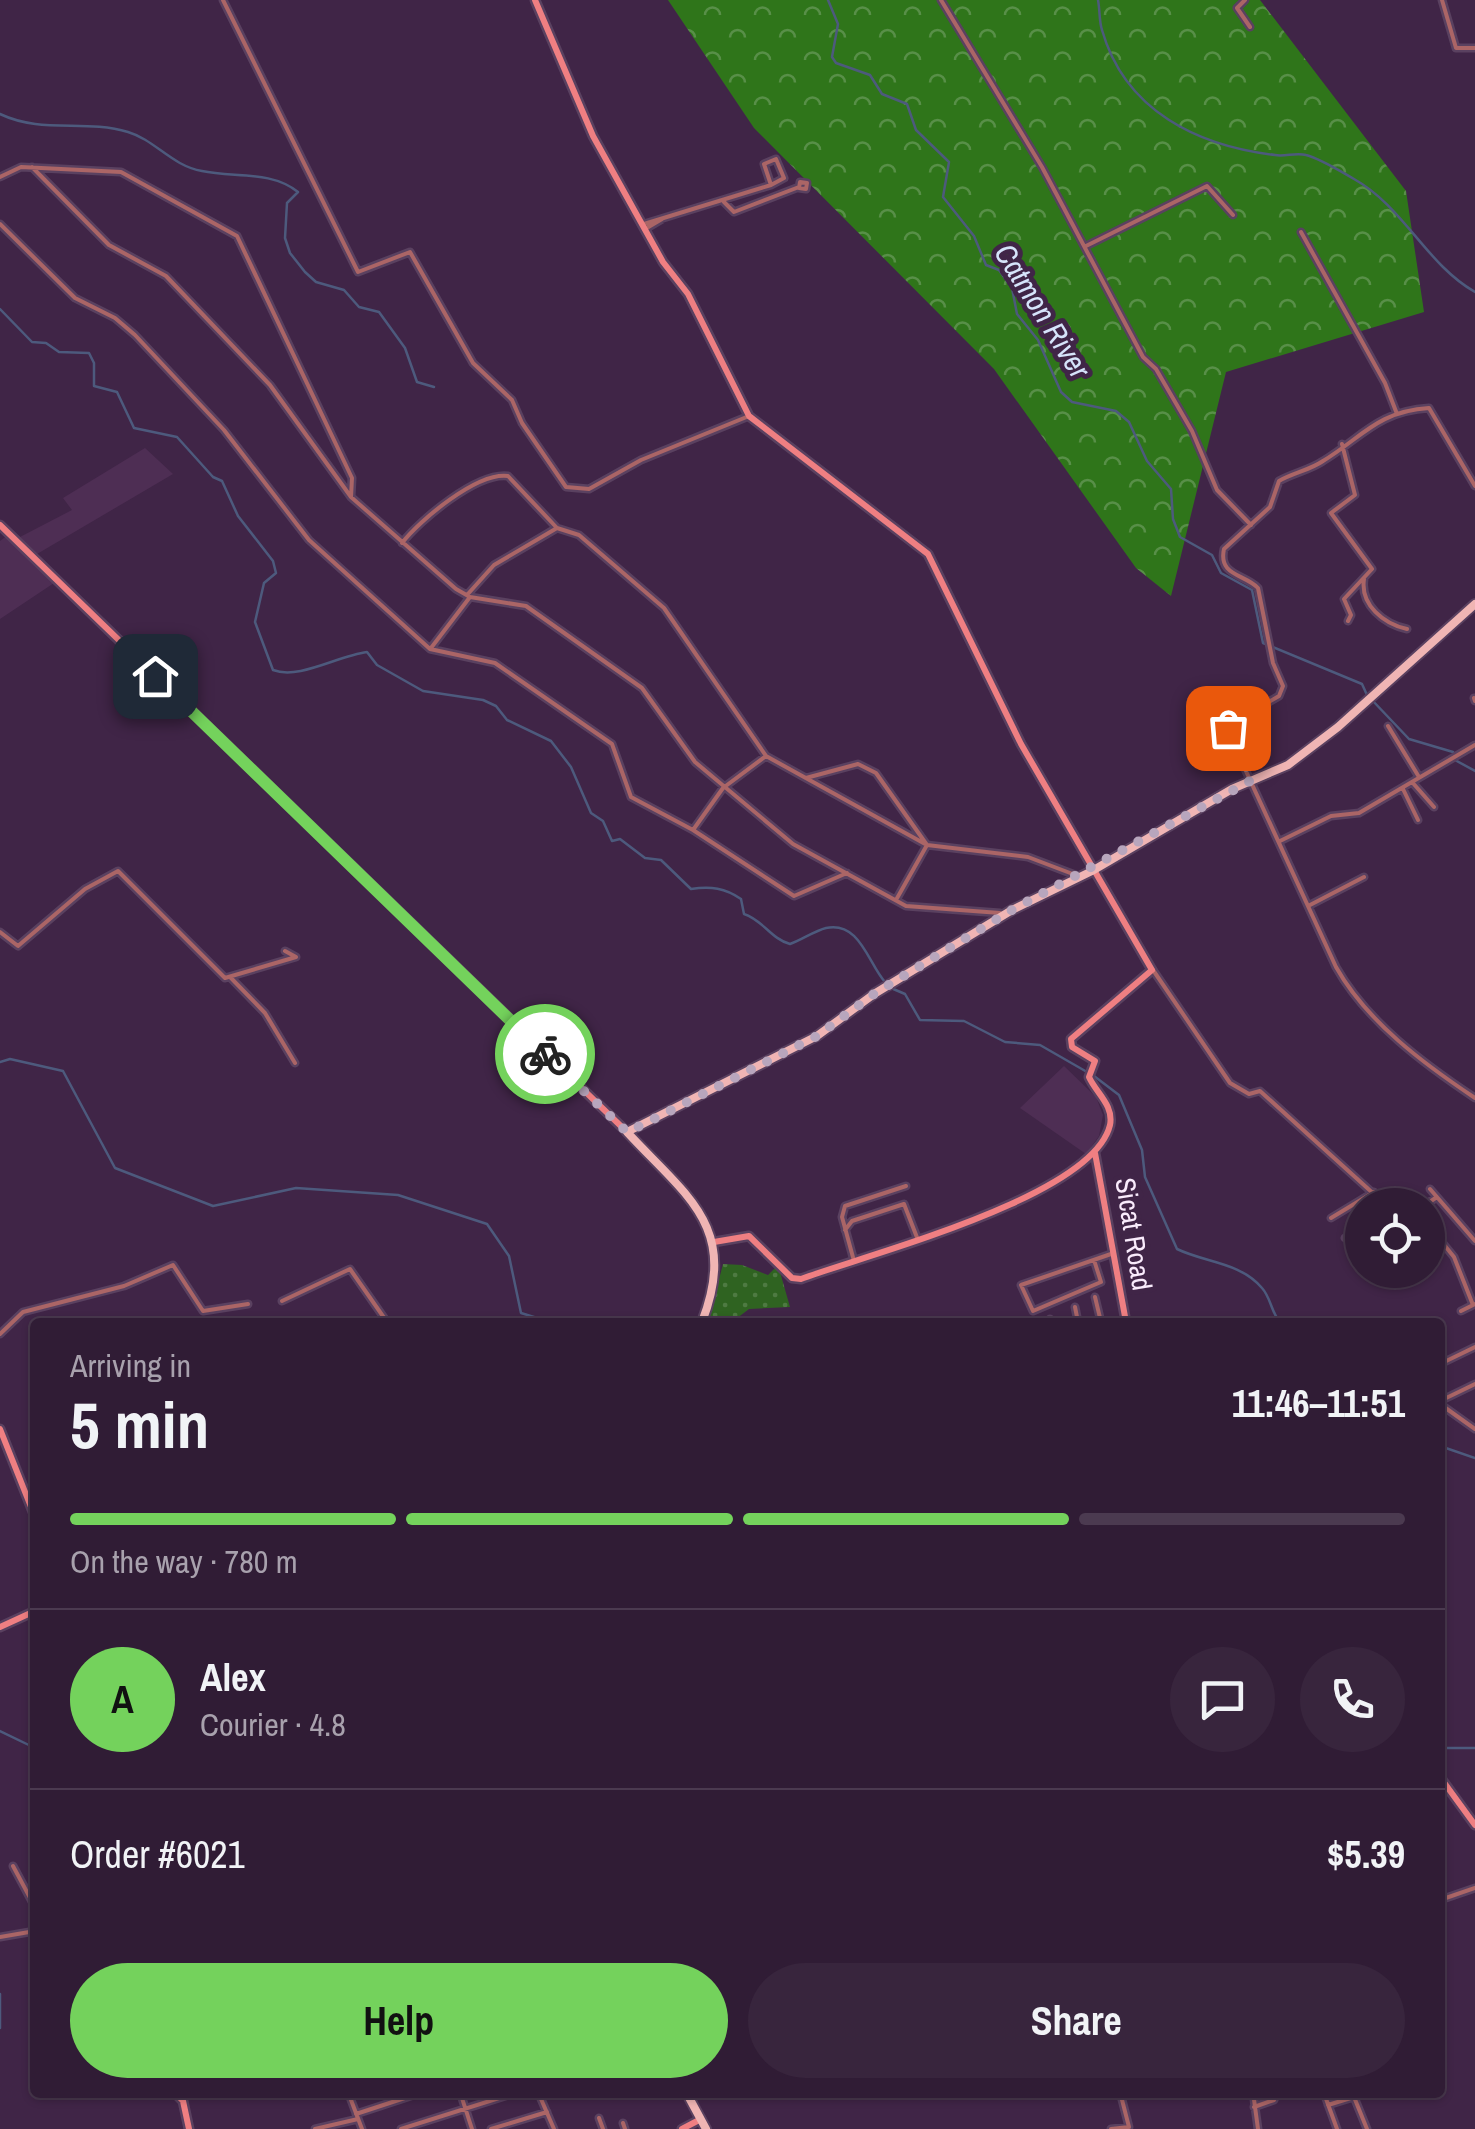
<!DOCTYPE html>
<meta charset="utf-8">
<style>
body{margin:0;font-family:"Archivo Narrow",sans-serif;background:#38253d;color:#f1f3f6;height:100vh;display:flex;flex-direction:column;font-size:38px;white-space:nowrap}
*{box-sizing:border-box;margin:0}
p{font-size:32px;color:#a8a1ad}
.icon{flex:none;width:55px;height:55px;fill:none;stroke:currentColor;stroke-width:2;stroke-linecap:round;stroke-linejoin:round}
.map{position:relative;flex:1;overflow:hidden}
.drawer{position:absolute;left:30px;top:1318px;width:1415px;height:780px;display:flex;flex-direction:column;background:#301c35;border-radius:10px;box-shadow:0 2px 8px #0004,0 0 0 2px #4b3a50}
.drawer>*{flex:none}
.controls{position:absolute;left:1345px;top:1188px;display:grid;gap:20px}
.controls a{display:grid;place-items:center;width:100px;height:100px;border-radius:50%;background:#301c35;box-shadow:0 2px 8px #0004,0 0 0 2px #4b3a50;font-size:50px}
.pin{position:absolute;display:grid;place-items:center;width:85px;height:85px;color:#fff;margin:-42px;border-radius:20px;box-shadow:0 5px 15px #0006}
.courier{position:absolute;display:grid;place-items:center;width:100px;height:100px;margin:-50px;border:8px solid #74d25c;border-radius:50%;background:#fff;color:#222;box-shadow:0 2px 12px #0007}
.overview em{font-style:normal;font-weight:700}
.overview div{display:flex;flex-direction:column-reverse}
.overview{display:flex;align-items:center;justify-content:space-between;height:170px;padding:0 40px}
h1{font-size:65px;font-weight:700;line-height:75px}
.bar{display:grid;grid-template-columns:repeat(4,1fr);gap:15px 10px;align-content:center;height:120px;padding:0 40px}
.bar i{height:12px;border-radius:8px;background:#4b3a50}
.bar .selected{background:#74d25c}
.bar p{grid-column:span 4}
.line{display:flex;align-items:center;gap:25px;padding:0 40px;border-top:2px solid #4b3a50}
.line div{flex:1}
.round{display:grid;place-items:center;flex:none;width:105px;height:105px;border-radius:52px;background:#38253d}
.primary-button{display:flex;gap:20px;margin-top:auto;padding:20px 40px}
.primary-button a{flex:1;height:115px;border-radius:60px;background:#74d25c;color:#111;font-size:40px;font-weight:700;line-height:115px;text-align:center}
.primary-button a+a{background:#38253d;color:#f1f3f6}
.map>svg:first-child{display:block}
</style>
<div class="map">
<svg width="1475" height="2129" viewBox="0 0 1475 2129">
<defs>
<pattern id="grass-dots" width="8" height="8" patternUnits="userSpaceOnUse" patternTransform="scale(2.5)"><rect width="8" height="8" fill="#2f6321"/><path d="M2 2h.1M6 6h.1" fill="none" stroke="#4e7a42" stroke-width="1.8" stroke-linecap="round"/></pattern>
<pattern id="forest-crowns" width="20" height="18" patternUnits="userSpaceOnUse" patternTransform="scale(2.5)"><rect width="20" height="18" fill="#2f751a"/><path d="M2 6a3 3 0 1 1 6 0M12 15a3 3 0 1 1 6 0" fill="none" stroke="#588f48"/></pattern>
</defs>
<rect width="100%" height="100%" fill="#402547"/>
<path fill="#4e2e54" d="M145,448L173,474L37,554L20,537L72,510L63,498Z
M8,535L54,583L0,619V541Z
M1064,1066L1096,1097L1103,1115L1099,1136L1086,1154L1020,1108Z"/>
<path fill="url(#grass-dots)" d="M723,1264L742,1265L768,1275L778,1265L790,1307L749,1309L732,1322H708Z"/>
<path fill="url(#forest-crowns)" d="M668,0H1260L1406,191L1424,312L1226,372L1171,596L1136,568L994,369L754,128Z"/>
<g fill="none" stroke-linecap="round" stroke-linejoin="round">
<path stroke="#4d5a7d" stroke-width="2.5" d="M828,0L838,24L832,57L836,63L870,75L882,94L907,104L916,130L949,162L943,197L974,236L986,265L999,270L1012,288L1017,314L1038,340L1061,392L1072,402L1116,411L1129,422L1147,461L1171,489L1173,519L1180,537L1212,555L1221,573L1252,590L1263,643L1362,684L1367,695
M1098,0C1100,10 1099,21 1102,30C1125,111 1198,146 1275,155C1285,157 1296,152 1306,155C1321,159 1340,171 1354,179C1404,207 1426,264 1475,292
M0,114C42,134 85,119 128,132C155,140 172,166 202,171C233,178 271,170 298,192L287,203L285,238L290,253L305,272L316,282L344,290L359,307L379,312L405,348L417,382L434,387
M0,309L32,342L46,343L59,352L89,353L94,363V386L117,392L134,428L177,437L213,477L222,481L238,516L273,561L276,573L264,583L255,622L273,670C299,680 337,656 367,652L377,665L423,691L483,700L496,706L507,720L551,741L571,767L591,813L603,821L612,841L620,839L645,858L661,860L691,889C711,886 725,888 741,899L744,914C763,920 771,939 790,944C802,940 814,931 826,928C860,921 868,963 885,982
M1372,700L1409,739L1453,752
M1455,760L1475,771
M891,988L905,994L920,1020L964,1021L1005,1042L1040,1045L1087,1072
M0,1062L10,1059L63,1071L115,1168L213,1206L296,1188L398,1195L487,1224L509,1256L521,1313L550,1322
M1094,1076L1119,1095L1142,1150L1145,1177L1177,1249C1206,1263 1240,1262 1262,1288C1271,1298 1271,1312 1280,1322
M1440,1446L1475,1458
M0,1731L35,1748
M1440,1748H1475
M0,1994V2028"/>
<defs>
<path id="street" d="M223,0L358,272L410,252L473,363L512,400L522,423L566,487L589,489L641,460L749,416
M941,0L1042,167L1143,357L1156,369L1192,431L1217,490L1251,525
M1245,0L1237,8L1250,27
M1442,0L1456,48H1475
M32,167L109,245L166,276L270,385L351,497L456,589L470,597L526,606L642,688L695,762L793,844L906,906L1000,913
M0,177L21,167L121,172L237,236L352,478L351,497
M800,182L807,183L806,189L799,188Z
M724,202L734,212L799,187
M0,224L75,298L115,318L135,335L224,430L309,540L430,649L495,663L612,744L631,797L693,830L794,896L847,873
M644,224L771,185L784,178L776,159L764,164L771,185
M645,229L662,219
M1301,232L1385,383L1397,414
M1086,246L1207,186L1233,215
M1342,444L1355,495L1331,513L1372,569L1344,599L1351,615L1348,621
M1475,486L1429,408C1378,411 1361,438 1323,461C1310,470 1293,473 1279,481L1270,507L1224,549C1218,576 1245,574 1258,588L1273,663L1283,686L1279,696L1231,724L1228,732L1336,967C1367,1022 1424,1064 1475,1098
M402,543C420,520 477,472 508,476L557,528L579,535L664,608L766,756L927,845L1028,857L1078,876
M1364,579C1360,605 1384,624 1407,629
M467,595L494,565L557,528
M431,648L470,597
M1474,698L1475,701
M1388,726L1419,777
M806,778L858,764L876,773L927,845L896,900
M1412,782L1434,807
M1403,789L1418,820
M693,830L723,788L766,756
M1280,841L1331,816L1359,813L1475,745
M1310,905L1364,877
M0,932L18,946L85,889L118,871L225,978L296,957L285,951
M1153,970L1230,1083L1249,1094L1260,1091L1386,1205
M231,978L265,1013L295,1063
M1430,1189L1475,1241
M1425,1205L1437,1197
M1331,1218L1374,1192
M1428,1225L1454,1257L1473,1305
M845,1230L852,1221L904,1204L918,1240
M1345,1238L1362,1229
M1351,1252L1362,1245
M1094,1260L1101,1282L1033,1311L1021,1285L1111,1254
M854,1261L842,1217L845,1206L906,1186
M1095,1297L1101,1322
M282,1301L350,1269L387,1322
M1075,1307L1078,1322
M1461,1311L1475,1304
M1050,1319L1051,1322
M0,1334L23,1312L124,1286L173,1265L203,1311L248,1304
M1440,1364L1475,1347
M1440,1401L1475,1384
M1440,1404L1475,1429
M13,1866L35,1907
M1440,1900L1475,1888
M0,1937L35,1931
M348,2092L362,2129
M460,2092L472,2129
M538,2092L554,2129
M1253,2092L1258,2129
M1325,2096L1337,2129
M1328,2105L1354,2097L1367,2129
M1254,2107L1274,2100L1277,2092
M356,2114L423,2092
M599,2118L603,2129
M623,2123L625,2129
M315,2129L358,2119
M401,2129L518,2092
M491,2129L547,2112
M1111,2129L1129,2127L1120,2092"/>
<path id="secondary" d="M535,0L593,136L663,262L688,294L749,416L928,554L1021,744L1152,970L1071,1039L1072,1047L1095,1061L1089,1077C1096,1093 1114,1105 1110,1125C1093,1197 868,1254 801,1279L792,1278L749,1236L714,1242
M0,525L627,1132
M1095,1153L1126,1322
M0,1429L35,1517
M0,1627L35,1611
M1440,1777L1475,1825
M174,2092L183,2101L189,2129
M682,2129L701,2119"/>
<path id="primary" d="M702,1322C739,1226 686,1196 627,1132L817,1036L874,994L1012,910L1092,871L1232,789L1288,765L1338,727L1475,604
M686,2092L706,2129"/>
</defs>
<use href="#street" stroke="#5a4160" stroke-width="9"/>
<use href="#secondary" stroke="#5a4160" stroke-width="11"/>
<use href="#primary" stroke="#5a4160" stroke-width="12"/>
<use href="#street" stroke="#ab6566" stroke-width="4"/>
<use href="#secondary" stroke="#ef7f82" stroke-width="6"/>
<use href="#primary" stroke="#f0b5b4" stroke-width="8"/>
</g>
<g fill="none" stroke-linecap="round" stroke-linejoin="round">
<path stroke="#b8a6bd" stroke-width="10" stroke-dasharray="0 18" d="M545,1054L627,1132L644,1124L817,1036L874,994L1012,910L1252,780L1228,728"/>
<path stroke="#74d25c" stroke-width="12" d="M155,676L545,1054"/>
</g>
<g text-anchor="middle" stroke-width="10" stroke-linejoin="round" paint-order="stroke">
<g font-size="28" fill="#f9ebfc" stroke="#402547">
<text transform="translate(1134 1234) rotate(81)" y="10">Sicat Road</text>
</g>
<g font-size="30" font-style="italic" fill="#d6e4fb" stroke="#402547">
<text transform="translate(1042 311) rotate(58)" y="10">Catmon River</text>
</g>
</g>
</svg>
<div class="controls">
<a><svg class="icon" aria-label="locate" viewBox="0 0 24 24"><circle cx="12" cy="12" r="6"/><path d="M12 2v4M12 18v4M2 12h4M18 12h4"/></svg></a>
</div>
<div class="pin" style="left:1228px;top:728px;background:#ea580c"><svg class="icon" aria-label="bag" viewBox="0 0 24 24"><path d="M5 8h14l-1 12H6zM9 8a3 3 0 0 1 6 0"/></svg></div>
<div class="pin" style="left:155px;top:676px;background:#1f2937"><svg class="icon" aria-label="home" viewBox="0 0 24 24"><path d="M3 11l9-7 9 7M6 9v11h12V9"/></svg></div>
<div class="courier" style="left:545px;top:1054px"><svg class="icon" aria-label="bike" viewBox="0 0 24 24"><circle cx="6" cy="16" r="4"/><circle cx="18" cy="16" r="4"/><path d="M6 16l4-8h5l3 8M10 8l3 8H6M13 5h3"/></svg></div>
<section class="drawer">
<div class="overview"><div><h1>5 min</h1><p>Arriving in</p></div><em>11:46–11:51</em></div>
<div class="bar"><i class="selected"></i><i class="selected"></i><i class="selected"></i><i></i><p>On the way · 780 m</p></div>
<div class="line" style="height:180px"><b class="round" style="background:#74d25c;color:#111">A</b><div><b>Alex</b><p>Courier · 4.8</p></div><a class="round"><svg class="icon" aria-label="chat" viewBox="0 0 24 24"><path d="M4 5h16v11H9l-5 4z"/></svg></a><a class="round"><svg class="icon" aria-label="phone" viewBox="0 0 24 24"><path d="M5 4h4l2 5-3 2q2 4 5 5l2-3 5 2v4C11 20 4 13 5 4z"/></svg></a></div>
<div class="line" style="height:130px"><div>Order #6021</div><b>$5.39</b></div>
<div class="primary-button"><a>Help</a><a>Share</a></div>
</section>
</div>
